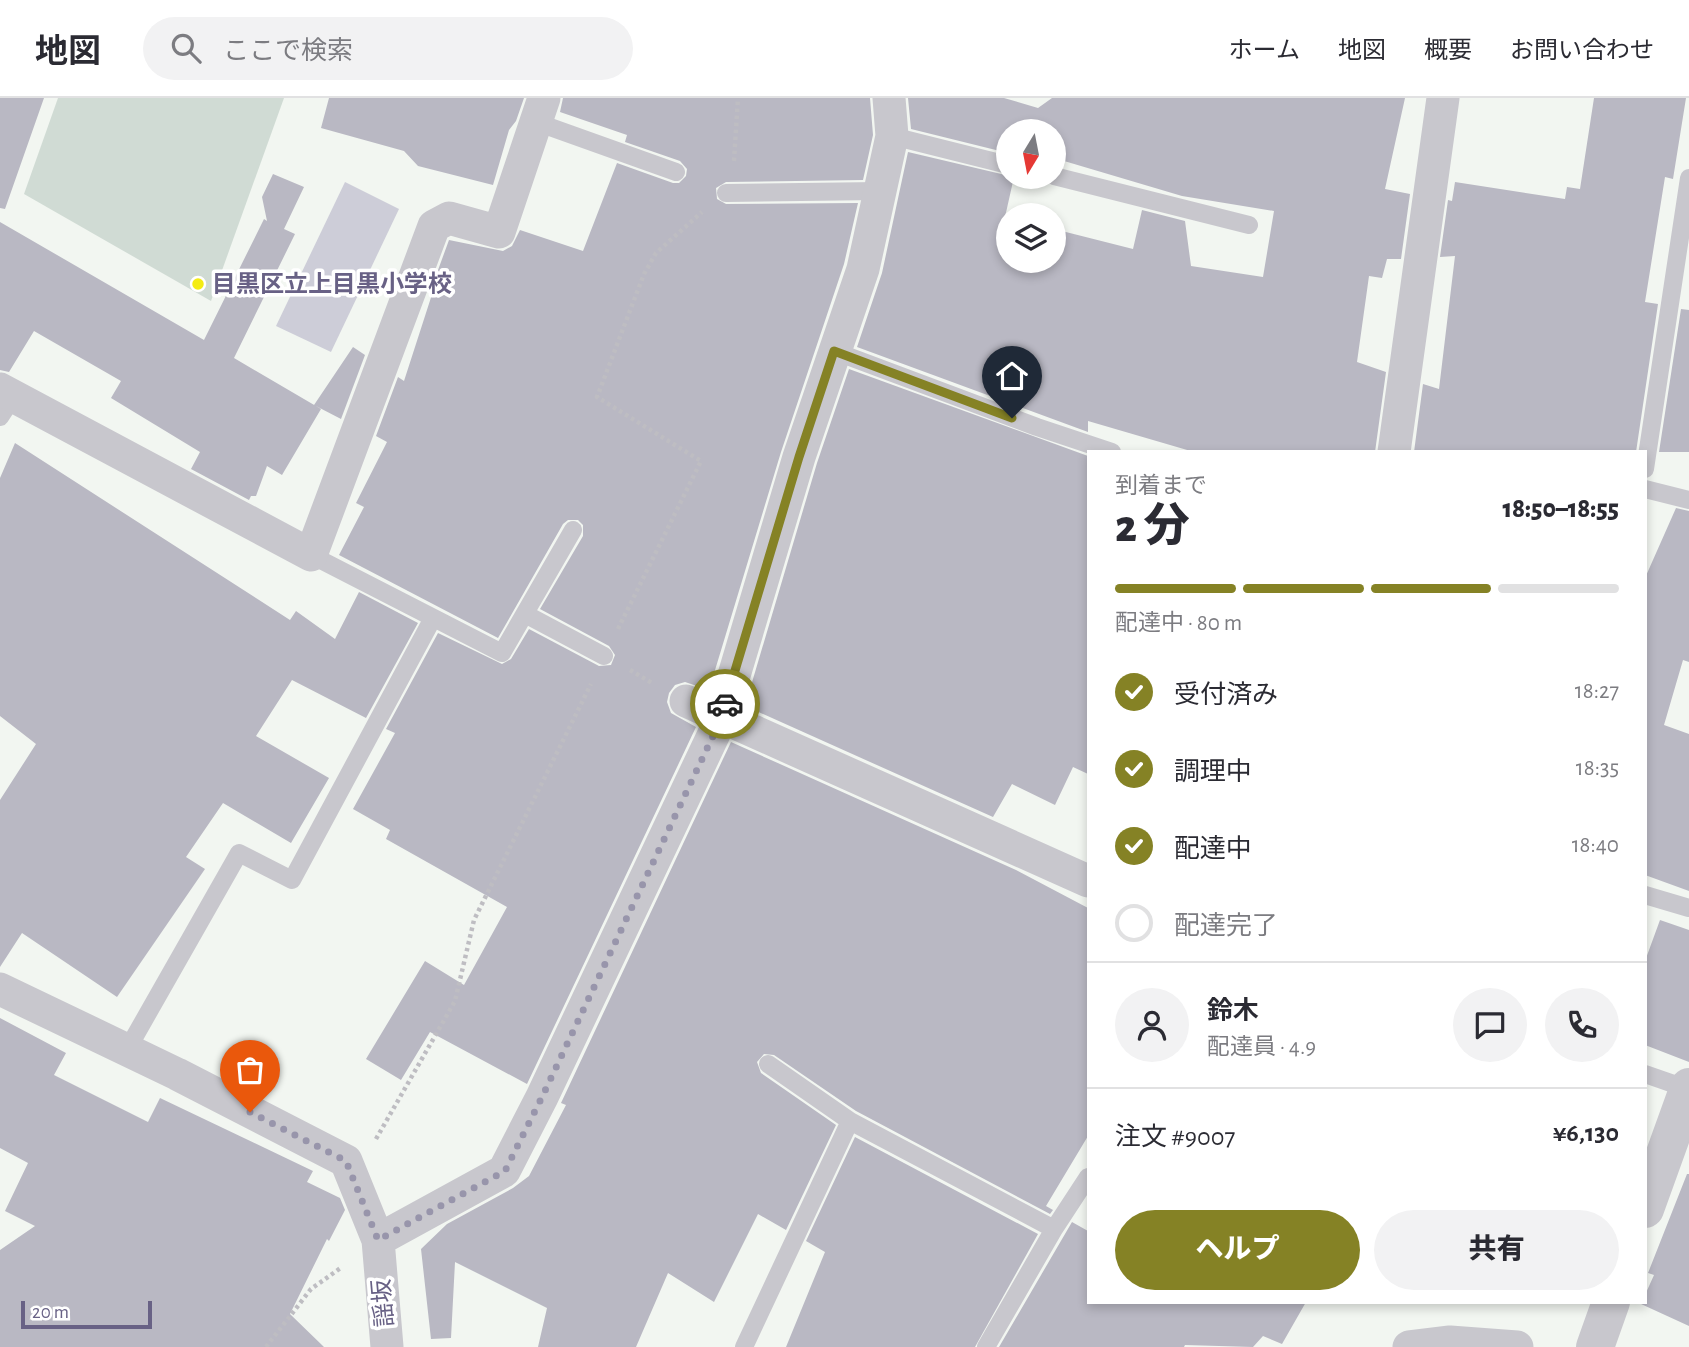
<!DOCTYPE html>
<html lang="ja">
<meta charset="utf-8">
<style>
body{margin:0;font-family:"Alegreya Sans","Noto Sans JP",sans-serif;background:#f2f2f3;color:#2b2b33;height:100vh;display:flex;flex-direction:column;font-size:26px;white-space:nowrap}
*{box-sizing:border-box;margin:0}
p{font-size:23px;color:#7c7c81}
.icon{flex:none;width:38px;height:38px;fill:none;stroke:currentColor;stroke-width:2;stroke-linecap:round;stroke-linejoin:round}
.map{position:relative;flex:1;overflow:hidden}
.side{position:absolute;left:1087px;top:352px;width:560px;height:854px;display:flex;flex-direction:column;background:#fff;border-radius:0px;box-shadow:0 4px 10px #0003}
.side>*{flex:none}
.needle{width:46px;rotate:190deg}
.controls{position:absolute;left:996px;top:21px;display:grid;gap:14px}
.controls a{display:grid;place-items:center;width:70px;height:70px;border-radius:50%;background:#fff;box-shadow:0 4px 10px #0003;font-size:35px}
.scale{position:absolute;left:21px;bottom:18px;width:131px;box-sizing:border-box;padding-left:7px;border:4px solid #686185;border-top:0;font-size:19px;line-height:24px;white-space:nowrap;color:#686185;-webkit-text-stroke:5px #fff;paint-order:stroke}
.pin{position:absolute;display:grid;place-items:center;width:60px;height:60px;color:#fff;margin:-72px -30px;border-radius:50% 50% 50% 0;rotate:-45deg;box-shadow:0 0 7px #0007}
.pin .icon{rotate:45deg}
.courier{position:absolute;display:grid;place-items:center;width:70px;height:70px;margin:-35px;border:5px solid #858225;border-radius:50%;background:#fff;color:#222;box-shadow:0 2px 9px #0007}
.overview em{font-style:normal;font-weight:800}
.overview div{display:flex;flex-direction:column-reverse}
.overview{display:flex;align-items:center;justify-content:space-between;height:119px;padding:0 28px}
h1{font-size:46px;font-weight:800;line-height:52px}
.bar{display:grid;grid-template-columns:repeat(4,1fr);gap:10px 7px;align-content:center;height:84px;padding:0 28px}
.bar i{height:9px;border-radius:5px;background:#e1e1e2}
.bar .active{background:#858225}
.bar p{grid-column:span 4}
.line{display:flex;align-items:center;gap:18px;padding:0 28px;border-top:2px solid #e1e1e2}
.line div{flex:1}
.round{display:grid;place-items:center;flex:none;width:74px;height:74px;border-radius:37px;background:#f2f2f3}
ol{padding:0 28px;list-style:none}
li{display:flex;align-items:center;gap:21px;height:77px}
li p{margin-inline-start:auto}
li .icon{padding:7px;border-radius:50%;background:#858225;color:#fff;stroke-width:4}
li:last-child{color:#7c7c81}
li i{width:38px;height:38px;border:4px solid #e1e1e2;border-radius:50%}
.primary-button{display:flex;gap:14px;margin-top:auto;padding:14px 28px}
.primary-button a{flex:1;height:80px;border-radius:42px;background:#858225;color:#fff;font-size:28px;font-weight:800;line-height:80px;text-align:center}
.primary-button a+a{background:#f2f2f3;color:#2b2b33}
header{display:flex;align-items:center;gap:42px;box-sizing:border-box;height:98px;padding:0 35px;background:#fff;border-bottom:2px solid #e1e1e2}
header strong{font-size:33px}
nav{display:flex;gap:38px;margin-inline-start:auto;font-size:24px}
.search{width:490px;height:63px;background:#f2f2f3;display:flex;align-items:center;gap:18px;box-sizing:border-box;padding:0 24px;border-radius:38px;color:#7c7c81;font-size:26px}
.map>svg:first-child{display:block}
</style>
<header>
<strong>地図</strong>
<div class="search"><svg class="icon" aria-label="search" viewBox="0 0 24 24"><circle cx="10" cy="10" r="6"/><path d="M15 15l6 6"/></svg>ここで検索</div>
<nav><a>ホーム</a><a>地図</a><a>概要</a><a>お問い合わせ</a></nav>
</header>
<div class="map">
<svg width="1689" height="1249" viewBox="0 0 1689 1249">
<rect width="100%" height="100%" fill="#f2f6f1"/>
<path fill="#d0dbd4" d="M58,0H284L211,203L24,96Z"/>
<path fill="#cdcdd8" d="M345,84L399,111L331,254L276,228Z"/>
<path fill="#b9b8c3" d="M0,0H44L5,111L0,110Z
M329,0H524L516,23L509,32L493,87L418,68L404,53L321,30Z
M563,0H870L873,37L863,82L726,84L716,90L717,101L726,106L858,105L844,166L781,354L709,592L685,584L675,587L669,595L667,604L671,615L696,629L527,986L430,934L401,982L366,961L425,863L464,887L507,809L386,741L390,732L353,711L395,635L386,631L438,535L502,566L511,561L529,531L599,568L611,567L615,557L609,548L540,511L583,438V427L578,422H568L563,426L498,540L339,457L364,409L356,405L387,344L376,338L398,279L404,283L436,184L434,183L449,142L503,153L512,148L520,132L583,153L617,65L673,85H679L686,78L687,71L680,63L625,44L627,37L560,14Z
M908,0H1004L1038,10L1052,0H1405L1385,91L1410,96L1401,161H1387L1382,180L1369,178L1357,264L1386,274L1375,354H1194L1088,323V334L857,249L882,175L908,54L1014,79L1005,119L1008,120V163H1054V131L1133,151L1142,112L1185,123L1191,168L1263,179L1274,113L1182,98L1054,60V33H1008V55L911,31Z
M1594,0H1686L1673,81L1665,79L1645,204L1658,206L1636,354H1414L1423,286L1439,291L1455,158L1440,159L1448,102L1452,103L1455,84L1565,101L1567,89L1580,91Z
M273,76L304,89L284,131L295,136L234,260L321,311L282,377L267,368L256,398H251L249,402L191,371L200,354L111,300L121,283L34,233L9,274L0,272V124L204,242L264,121L267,123L262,99Z
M1681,211L1689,212V354H1659Z
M353,249L365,257L341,321L314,307Z
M849,271L1088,358V676L1073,669L1055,707L1012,686L993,719L745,608L817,365Z
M15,345L290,522L296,513L335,541L359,494L418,525L366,620L292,582L256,638L329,680L291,745L223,705L186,759L205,771L117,899L22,835L0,869V702L36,646L0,618V380Z
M1676,410L1689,413V564L1683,562L1664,627L1689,636V793L1645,777V480Z
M731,644L1016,772L1088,810V1038L1046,1108L1053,1112L1050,1116L856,1013L774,957L764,956L757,964L761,975L836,1027L786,1132L758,1116L714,1204L668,1175L636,1249H538L547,1210L455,1164L451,1240L431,1241L421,1151L447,1126L513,1090L529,1078L566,1007L561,1005Z
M1660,822L1689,832V964L1645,947V863Z
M0,920L66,955L54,977L148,1024L160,1000L313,1073L307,1084L340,1100L345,1112L329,1143L327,1141L290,1216L324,1249H0V1152L35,1128L5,1113L28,1065L0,1050Z
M855,1039L1038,1136L975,1249H786L825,1154L806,1143Z
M1687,1076H1689V1228L1641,1206L1645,1204V1197L1654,1177L1648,1175Z
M1072,1124L1088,1133V1204H1306L1282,1246L1263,1238L1253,1249L1185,1247L1184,1249H999Z"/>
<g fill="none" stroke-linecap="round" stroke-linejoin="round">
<path stroke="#bebdc2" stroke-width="4.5" stroke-dasharray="3.5 3.5" stroke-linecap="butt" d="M734,63L738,0
M618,531L701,363L597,299L644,176L656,155L702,114
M630,572L652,585
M376,1041L455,903L474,822L591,586
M266,1249L311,1191L342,1169"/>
<path stroke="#c8c7cd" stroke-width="18" d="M536,24L676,74
M892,38L1008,67
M1054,78L1249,127
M726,95L879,93
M834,253L1037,329L1112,354
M0,319L13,299
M1645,371L1689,80
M1645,391L1689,402
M311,457L502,555L573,432
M525,516L604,558
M1645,797L1689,810
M127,952L239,755L292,782L433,520
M768,966L850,1023L1054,1131
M1645,976L1688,991
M744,1249L850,1023
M986,1249L1054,1131L1088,1079"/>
<path stroke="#c8c7cd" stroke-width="33" d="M0,291L311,457L434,128L449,120L499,134L544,0
M1394,354L1443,0
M686,603L1088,783
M0,891L177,976L346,1063L378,1142L387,1249
M378,1142L504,1073L542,999L721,621L799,359L863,171L892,38L889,0
M1409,1249L1450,1244L1517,1249"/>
<path stroke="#c8c7cd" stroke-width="38" d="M1645,1111L1689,989
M1595,1249L1611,1204"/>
</g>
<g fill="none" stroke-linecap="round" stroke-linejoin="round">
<path stroke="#9895ab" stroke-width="7" stroke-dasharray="0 12.6" d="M250,1014L346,1063L378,1142L505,1073L542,999L721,621L725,606"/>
<path stroke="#858225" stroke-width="9" d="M725,606L799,359L834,253L1012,320"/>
</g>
<circle fill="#f4ec13" stroke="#fff" stroke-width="2.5" cx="198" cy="186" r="7"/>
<g text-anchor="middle" stroke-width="7" stroke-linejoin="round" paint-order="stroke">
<g font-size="24" font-weight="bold" fill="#686185" stroke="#fff" text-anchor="start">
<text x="212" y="194">目黒区立上目黒小学校</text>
</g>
<g font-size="24" fill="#686185" stroke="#fff">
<text transform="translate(383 1205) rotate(-95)" y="8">謡坂</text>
</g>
</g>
</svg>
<div class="controls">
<a><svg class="needle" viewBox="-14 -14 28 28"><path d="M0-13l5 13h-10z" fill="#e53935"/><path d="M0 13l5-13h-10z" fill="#7c7c81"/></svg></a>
<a><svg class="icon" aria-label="layers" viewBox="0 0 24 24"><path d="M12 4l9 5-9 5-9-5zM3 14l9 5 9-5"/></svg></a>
</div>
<div class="scale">20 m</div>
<div class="pin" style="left:250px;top:1014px;background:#ea580c"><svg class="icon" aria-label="bag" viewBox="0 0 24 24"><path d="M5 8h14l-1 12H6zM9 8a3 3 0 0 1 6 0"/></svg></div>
<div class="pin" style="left:1012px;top:320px;background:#1f2937"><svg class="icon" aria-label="home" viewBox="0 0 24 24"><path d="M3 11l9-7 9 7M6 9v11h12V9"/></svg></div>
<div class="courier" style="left:725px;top:606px"><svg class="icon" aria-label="car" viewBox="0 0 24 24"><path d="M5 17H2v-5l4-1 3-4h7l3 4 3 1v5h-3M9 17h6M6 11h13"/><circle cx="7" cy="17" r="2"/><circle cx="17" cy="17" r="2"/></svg></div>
<section class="side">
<div class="overview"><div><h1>2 分</h1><p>到着まで</p></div><em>18:50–18:55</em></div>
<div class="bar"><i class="active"></i><i class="active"></i><i class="active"></i><i></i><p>配達中 · 80 m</p></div>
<ol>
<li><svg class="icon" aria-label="check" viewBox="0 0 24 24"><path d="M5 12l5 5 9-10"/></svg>受付済み<p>18:27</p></li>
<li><svg class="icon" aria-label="check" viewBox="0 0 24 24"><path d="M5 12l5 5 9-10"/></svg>調理中<p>18:35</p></li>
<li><svg class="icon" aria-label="check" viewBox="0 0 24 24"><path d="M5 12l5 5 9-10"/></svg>配達中<p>18:40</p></li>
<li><i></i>配達完了</li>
</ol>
<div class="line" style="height:126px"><a class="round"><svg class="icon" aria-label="person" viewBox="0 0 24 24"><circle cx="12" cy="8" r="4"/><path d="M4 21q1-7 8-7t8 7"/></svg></a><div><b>鈴木</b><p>配達員 · 4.9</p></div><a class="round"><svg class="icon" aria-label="chat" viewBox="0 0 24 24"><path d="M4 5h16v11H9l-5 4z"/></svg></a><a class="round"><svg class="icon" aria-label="phone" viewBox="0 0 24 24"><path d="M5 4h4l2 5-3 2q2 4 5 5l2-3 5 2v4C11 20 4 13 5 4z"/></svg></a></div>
<div class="line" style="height:91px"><div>注文 #9007</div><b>¥6,130</b></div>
<div class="primary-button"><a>ヘルプ</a><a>共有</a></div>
</section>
</div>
